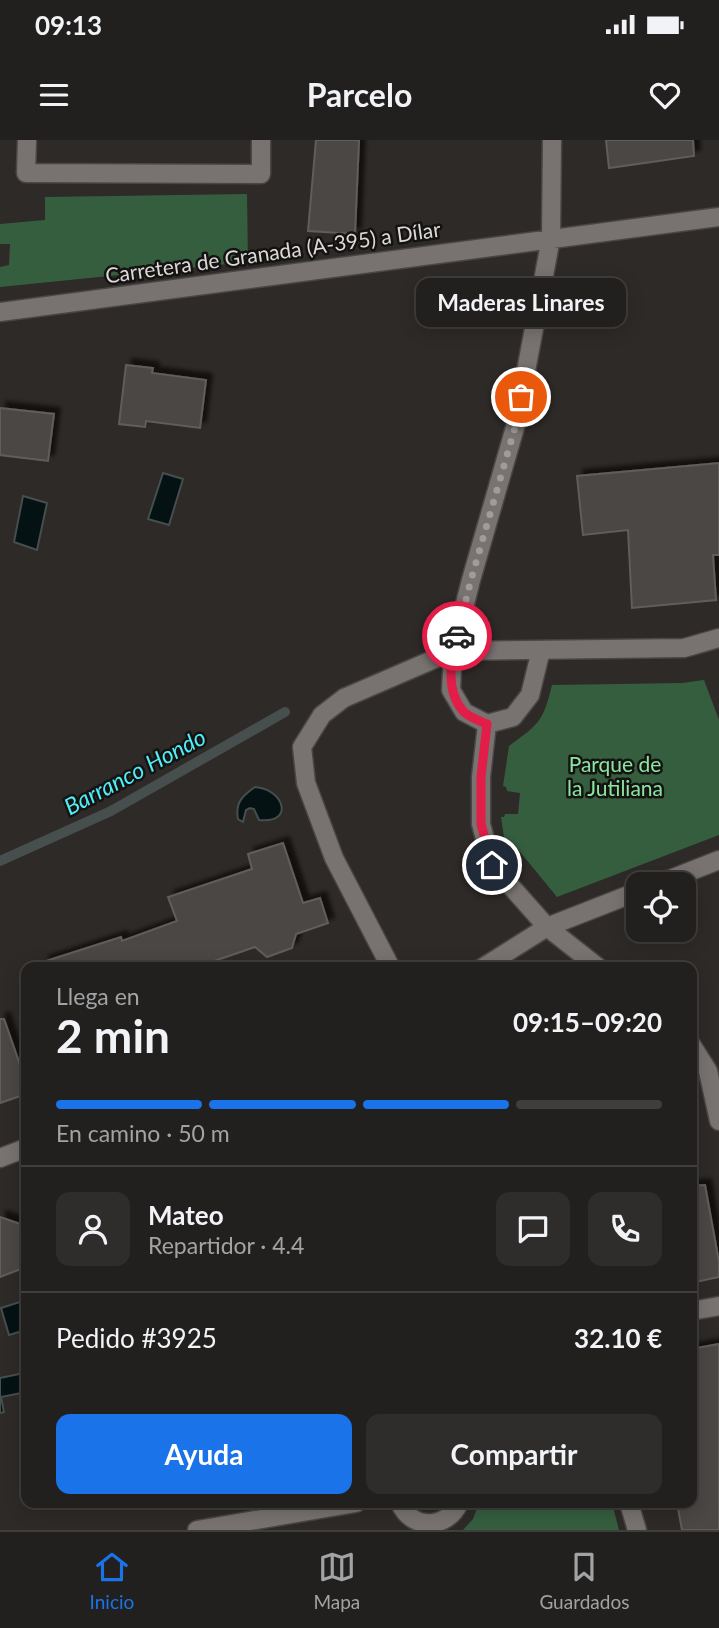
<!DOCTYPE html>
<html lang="es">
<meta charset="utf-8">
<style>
body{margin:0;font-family:Lato,sans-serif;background:#2e2d2b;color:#f1f3f6;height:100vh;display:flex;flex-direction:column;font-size:26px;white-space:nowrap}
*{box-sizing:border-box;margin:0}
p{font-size:23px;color:#a2a3a4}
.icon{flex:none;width:38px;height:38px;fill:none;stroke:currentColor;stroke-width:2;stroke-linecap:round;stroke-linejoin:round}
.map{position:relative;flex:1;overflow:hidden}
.panel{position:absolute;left:21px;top:822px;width:676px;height:546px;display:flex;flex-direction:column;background:#22201e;border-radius:14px;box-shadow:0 4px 18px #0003,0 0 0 2px #3f3e3c}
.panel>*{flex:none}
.tools{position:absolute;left:626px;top:732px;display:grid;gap:14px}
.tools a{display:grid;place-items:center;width:70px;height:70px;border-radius:14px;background:#22201e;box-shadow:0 4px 18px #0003,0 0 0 2px #3f3e3c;font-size:35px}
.pin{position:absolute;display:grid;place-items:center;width:60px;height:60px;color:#fff;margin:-30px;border:4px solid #fff;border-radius:50%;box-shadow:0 2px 7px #0007}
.courier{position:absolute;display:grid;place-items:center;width:70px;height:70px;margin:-35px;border:5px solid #e11d48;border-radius:50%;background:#fff;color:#222;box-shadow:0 2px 9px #0007}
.bubble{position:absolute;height:49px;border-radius:14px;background:#22201e;box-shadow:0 4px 18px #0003,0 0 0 2px #3f3e3c;font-size:23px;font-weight:700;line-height:49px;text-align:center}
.summary em{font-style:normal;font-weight:700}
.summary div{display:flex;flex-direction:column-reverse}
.summary{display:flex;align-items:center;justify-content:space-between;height:119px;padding:0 35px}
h1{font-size:46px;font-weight:700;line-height:52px}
.bar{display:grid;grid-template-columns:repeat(4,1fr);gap:10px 7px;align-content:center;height:84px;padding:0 35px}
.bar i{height:9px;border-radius:5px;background:#3f3e3c}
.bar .on{background:#1a73e8}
.bar p{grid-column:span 4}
.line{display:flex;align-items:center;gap:18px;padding:0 35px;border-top:2px solid #3f3e3c}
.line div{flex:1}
.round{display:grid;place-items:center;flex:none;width:74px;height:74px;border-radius:14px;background:#2e2d2b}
.action{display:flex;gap:14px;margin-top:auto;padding:14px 35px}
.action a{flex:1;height:80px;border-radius:14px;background:#1a73e8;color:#fff;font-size:28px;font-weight:700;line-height:80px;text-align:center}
.action a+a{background:#2e2d2b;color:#f1f3f6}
.status{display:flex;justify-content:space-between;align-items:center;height:49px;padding:0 35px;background:#22201e;direction:ltr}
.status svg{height:19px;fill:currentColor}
header{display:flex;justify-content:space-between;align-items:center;height:91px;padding:0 35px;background:#22201e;font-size:32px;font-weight:700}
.tab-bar{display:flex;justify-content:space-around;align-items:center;height:98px;border-top:2px solid #3f3e3c;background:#22201e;font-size:19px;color:#a2a3a4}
.tab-bar a{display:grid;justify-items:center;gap:4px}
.tab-bar .on{color:#1a73e8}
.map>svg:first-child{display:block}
</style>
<div class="status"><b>09:13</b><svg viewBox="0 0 49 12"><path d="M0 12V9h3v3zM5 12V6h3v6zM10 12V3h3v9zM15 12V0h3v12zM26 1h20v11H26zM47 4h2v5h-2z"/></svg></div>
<header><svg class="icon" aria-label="menu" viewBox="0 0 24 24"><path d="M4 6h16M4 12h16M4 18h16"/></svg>Parcelo<svg class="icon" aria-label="heart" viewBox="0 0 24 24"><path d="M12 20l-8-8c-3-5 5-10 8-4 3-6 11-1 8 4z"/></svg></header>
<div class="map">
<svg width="719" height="1390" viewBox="0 0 719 1390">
<defs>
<filter id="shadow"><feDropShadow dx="6" dy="-6" stdDeviation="2" flood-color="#0009"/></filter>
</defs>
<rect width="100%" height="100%" fill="#2e2a28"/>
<path fill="#355e3f" d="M247,54L248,122L0,147V127L9,125L10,104H0V84L45,80V57Z
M704,540L719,580V695L557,757L516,707L506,711L501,677H504L505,674H518L520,653L507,651L506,647L503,646L509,606C539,584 543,582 552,545L682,543Z
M479,1363H612L619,1390H463L473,1379Z"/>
<path fill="#051213" stroke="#464e4e" stroke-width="2" d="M163,333L183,339L169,385L148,379Z
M23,356L47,363L37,410L14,402Z
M255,647C284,649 295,684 259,680L254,669L250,668L246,670L243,682L238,679C235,663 242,656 255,647Z
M26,1160V1190L9,1195L1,1168Z
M24,1233L26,1252L1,1257L4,1272L0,1273V1238Z"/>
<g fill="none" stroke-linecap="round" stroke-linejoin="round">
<path stroke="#464e4e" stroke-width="10" d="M0,721L111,671L285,572"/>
</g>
<path fill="#4b4745" stroke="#615d5a" stroke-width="2" filter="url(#shadow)" d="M316,0H359L355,94L308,91Z
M606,0H693L694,16L609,28Z
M126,225L153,228L152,233L206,240L200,288L146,281L145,287L119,284Z
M0,268L54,274L48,321L0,315Z
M719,323V415H713L716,460L632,468L628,390L583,395L577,336Z
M283,703L303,763L320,758L328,783L296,794L292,808L267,817L255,807L194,828H44L43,822L121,797L122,801L177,781L168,757L252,729L248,714Z
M0,879H4L26,942V954L0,963Z
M705,1045L719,1122V1137L691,1143V1046Z
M0,1077L26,1086V1127L0,1137Z
M719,1204V1390H682L677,1363H691V1209Z"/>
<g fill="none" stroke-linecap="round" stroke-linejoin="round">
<defs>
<path id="minor" d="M27,0L26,33L261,34V0
M0,172L719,77
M541,510L530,555L513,577L487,584L464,572L451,550L453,511L471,440L516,284L551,98L552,0
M487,584L481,637V684L492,725L547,787L599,828
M658,744L719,720
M391,828L334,718L306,643L302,607L322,575L344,558L453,511L684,508L719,498
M482,828L547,787L639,751
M691,904L708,931L719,981
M0,1018L26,1008
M691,1171L719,1166
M400,1363C411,1390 447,1390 459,1363
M629,1363L637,1390
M197,1390L356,1363"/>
</defs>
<use href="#minor" stroke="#494645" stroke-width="21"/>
<use href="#minor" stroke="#787371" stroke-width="18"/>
</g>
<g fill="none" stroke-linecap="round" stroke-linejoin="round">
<path stroke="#9f9c9a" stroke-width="7" stroke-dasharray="0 12.6" d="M457,496L471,440L516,284L521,257"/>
<path stroke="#e11d48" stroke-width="9" d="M457,496C451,521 445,550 463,571C468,577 480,581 487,584L481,637V684L492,725"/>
</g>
<g text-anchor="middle" stroke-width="5" stroke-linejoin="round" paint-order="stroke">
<g font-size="21" fill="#dcd9d8" stroke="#151312">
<text transform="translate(273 113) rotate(-8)" y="7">Carretera de Granada (A-395) a Dílar</text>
</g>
<g font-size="21" fill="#8ae5a1" stroke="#151312">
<text x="615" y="632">Parque de<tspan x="615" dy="24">la Jutiliana</tspan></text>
</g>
<g font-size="23" font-style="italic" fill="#4feef9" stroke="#151312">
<text transform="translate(135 632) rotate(-28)" y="8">Barranco Hondo</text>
</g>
</g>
</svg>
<div class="tools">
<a><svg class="icon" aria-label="locate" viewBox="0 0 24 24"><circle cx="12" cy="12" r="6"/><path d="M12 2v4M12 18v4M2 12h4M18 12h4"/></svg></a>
</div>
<div class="pin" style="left:521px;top:257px;background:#ea580c"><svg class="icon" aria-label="bag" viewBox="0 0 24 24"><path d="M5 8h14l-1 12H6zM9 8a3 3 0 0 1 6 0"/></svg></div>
<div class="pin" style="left:492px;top:725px;background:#1f2937"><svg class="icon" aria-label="home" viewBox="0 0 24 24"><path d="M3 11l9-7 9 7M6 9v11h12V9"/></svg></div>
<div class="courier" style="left:457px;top:496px"><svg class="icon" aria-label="car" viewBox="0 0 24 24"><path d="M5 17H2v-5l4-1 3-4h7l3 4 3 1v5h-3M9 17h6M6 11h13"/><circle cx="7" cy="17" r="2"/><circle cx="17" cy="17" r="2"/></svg></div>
<div class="bubble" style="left:416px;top:138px;width:210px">Maderas Linares</div>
<section class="panel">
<div class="summary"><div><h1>2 min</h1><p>Llega en</p></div><em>09:15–09:20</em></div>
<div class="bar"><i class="on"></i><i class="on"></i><i class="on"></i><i></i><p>En camino · 50 m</p></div>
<div class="line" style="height:126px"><a class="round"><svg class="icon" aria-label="person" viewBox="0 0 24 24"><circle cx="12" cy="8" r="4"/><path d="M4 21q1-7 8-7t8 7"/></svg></a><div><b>Mateo</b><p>Repartidor · 4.4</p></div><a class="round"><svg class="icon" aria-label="chat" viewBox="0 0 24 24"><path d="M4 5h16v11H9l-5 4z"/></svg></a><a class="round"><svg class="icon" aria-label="phone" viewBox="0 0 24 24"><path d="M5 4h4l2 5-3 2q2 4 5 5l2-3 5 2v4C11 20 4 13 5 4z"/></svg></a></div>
<div class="line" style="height:91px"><div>Pedido #3925</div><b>32.10 €</b></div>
<div class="action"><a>Ayuda</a><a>Compartir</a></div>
</section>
</div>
<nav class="tab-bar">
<a class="on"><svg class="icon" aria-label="home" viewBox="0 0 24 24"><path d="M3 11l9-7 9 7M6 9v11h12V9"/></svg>Inicio</a>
<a><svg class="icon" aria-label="map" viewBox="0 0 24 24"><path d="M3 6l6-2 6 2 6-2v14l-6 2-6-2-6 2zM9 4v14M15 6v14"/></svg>Mapa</a>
<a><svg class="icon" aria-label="saved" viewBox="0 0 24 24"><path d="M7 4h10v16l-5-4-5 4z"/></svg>Guardados</a>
</nav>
